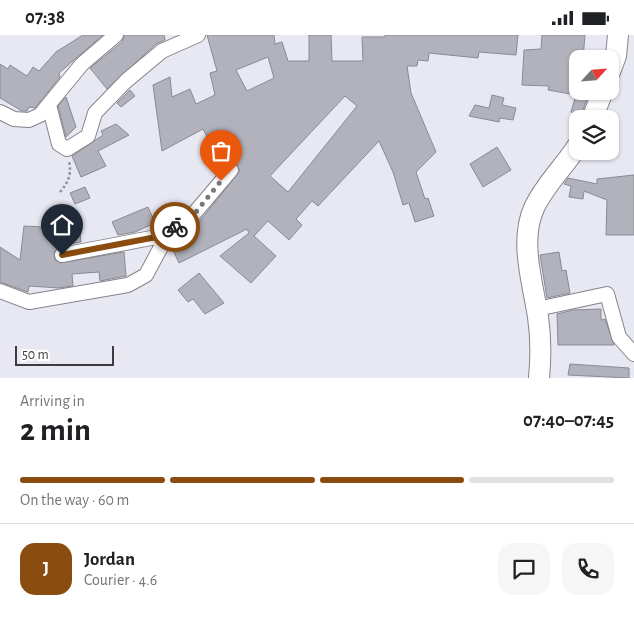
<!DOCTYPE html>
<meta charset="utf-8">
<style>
body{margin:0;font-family:"Alegreya Sans",sans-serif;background:#f6f6f6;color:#202124;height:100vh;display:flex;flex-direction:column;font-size:19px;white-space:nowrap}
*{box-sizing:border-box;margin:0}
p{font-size:16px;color:#757577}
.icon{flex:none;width:28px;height:28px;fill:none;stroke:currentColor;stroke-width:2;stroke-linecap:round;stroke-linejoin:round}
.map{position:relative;height:343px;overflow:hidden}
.panel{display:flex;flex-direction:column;background:#fff;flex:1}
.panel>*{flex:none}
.needle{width:32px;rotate:64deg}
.fabs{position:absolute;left:569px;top:15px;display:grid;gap:10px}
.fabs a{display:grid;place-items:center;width:50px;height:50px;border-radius:10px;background:#fff;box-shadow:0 1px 4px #0004;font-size:25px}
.scale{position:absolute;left:15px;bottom:12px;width:99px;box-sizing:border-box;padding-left:5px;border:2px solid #3c3c40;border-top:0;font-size:14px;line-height:18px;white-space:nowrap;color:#3c3c40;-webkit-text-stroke:4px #fff;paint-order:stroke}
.pin{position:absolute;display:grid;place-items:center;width:42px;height:42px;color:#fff;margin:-51px -21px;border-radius:50% 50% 50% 0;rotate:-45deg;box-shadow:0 0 5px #0007}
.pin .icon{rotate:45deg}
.courier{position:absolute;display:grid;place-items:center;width:50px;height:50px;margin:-25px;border:4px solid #8a4c0f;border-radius:50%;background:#fff;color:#222;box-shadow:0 1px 6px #0007}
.overview em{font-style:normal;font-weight:700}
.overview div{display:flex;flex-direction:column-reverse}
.overview{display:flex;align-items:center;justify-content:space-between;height:85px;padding:0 20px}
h1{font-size:32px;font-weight:700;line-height:38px}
.bar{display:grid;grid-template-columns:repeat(4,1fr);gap:8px 5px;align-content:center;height:60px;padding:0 20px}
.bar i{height:6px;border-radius:4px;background:#e0e0e0}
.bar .active{background:#8a4c0f}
.bar p{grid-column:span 4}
.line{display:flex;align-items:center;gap:12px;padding:0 20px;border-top:1px solid #e0e0e0}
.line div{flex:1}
.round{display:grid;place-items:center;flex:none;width:52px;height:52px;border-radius:15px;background:#f6f6f6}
.status{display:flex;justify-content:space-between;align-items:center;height:35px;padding:0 25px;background:#fff;direction:ltr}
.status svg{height:14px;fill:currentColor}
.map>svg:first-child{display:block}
</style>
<div class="status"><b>07:38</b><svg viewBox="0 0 49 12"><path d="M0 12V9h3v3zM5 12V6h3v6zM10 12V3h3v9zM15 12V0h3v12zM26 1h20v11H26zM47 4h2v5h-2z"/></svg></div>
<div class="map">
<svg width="634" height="343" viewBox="0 0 634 343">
<rect width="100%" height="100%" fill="#e7e8f2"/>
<path fill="#b1b2bb" stroke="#8a8a93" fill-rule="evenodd" d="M83,0H103L59,38L60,42L35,73L29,72L27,76H22L0,63V29L8,34L10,30L27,41L33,32L39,36L56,17Z
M125,0H164L165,5L156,9L107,54L90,33L122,7Z
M207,0H274L275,9L282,7L288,26H309V0H331L332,26H363L362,2H385V0H518L516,20L479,17L478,23L429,18L428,26L418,25L417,31H407L411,58L436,117L416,137L425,164L428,163L434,181L415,187L409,168L403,170L393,137L379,106L318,171L312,166L296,184L302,190L289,205L268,186L254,201L276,221L251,248L220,221L249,198L247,194L179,228L171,211L177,201L199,187L240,136L236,128L232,126L225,129L212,103L209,105L203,94L162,116L153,50L170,42L172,62L190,54L196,69L215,60L210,38L217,36ZM268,22L274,43L247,56L236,35ZM345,61L357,71L288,157L270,141Z
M542,0H585L583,24H578V56H590L581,80L571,77L576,60L548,55L549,51L522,50L524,15L541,14Z
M130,55L135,61L121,72L117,68Z
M492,60L504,63L502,70L516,73L513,85L500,83L499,87L469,81L475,70L489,73Z
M66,62L76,92L66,102L58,71Z
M116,89L129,100L98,116L106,131L81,142L72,121L103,100L101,96Z
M497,112L511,135L483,152L470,129Z
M634,140V200H606L607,165L584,156L583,164L569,162L571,151L564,149L568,143L597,149V144Z
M85,152L90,163L75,169L70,158Z
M148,172L155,188L135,197L118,200L112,187Z
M24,191L44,192L43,200L80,197L81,207L60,211L54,217L55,225L60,228L124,217L126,241L100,246L99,237L72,239L73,251L59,253L29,251L28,257L0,247V212L20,225Z
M559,217L562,236L566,235L570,258L547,263L540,220Z
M199,238L224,268L205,279L193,264L188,267L178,255Z
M601,274V285L605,284L614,310H558L557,279L573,275Z
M570,329L629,333V343L568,340Z"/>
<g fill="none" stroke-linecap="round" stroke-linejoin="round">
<defs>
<path id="street" d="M49,70L59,109L67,114L88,101L95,78L126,46L162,16L198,0
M0,77L14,84L29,85L40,80L82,29L116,0
M62,220L167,200
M0,256L29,267L128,250L146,240L170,195L192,181L231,135
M537,274L607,259L619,302L634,319"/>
<path id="secondary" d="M610,37L616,21L618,0
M592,84L603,56
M539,343C541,322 541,302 538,282C533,248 519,207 534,173C545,149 565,131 578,110"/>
</defs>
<use href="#street" stroke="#84848e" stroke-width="16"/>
<use href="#secondary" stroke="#84848e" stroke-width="22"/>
<path stroke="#8f8f96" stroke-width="2.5" stroke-dasharray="2.5 2.5" stroke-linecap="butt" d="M60,157C68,148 72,139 69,126"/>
<use href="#street" stroke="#fff" stroke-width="14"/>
<use href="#secondary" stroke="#fff" stroke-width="20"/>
</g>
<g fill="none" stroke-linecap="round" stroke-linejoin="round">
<path stroke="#78787e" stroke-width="5" stroke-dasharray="0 9" d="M175,192L192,182L221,146"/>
<path stroke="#8a4c0f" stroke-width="6" d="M62,220L167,200L175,192"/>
</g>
</svg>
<div class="fabs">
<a><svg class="needle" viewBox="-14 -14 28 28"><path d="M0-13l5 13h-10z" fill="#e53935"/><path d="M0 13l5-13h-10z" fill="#757577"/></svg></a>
<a><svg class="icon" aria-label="layers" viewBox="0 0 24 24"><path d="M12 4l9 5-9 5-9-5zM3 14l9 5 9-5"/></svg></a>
</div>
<div class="scale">50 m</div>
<div class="pin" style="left:221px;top:146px;background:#ea580c"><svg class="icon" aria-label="bag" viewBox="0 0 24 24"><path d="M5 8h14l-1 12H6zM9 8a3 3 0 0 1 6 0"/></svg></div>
<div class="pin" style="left:62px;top:220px;background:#1f2937"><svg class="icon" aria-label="home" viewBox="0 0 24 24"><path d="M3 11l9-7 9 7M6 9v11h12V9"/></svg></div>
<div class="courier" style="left:175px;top:192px"><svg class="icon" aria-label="bike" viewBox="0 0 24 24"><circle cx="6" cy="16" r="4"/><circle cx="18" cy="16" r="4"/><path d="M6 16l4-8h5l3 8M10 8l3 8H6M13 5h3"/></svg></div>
</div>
<section class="panel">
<div class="overview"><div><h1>2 min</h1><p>Arriving in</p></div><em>07:40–07:45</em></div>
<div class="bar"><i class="active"></i><i class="active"></i><i class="active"></i><i></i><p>On the way · 60 m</p></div>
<div class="line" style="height:90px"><b class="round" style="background:#8a4c0f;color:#fff">J</b><div><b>Jordan</b><p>Courier · 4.6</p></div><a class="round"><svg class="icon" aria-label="chat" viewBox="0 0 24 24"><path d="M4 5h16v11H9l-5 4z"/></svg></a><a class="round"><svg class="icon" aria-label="phone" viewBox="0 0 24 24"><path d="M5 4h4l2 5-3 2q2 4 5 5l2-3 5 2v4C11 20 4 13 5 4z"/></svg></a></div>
</section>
